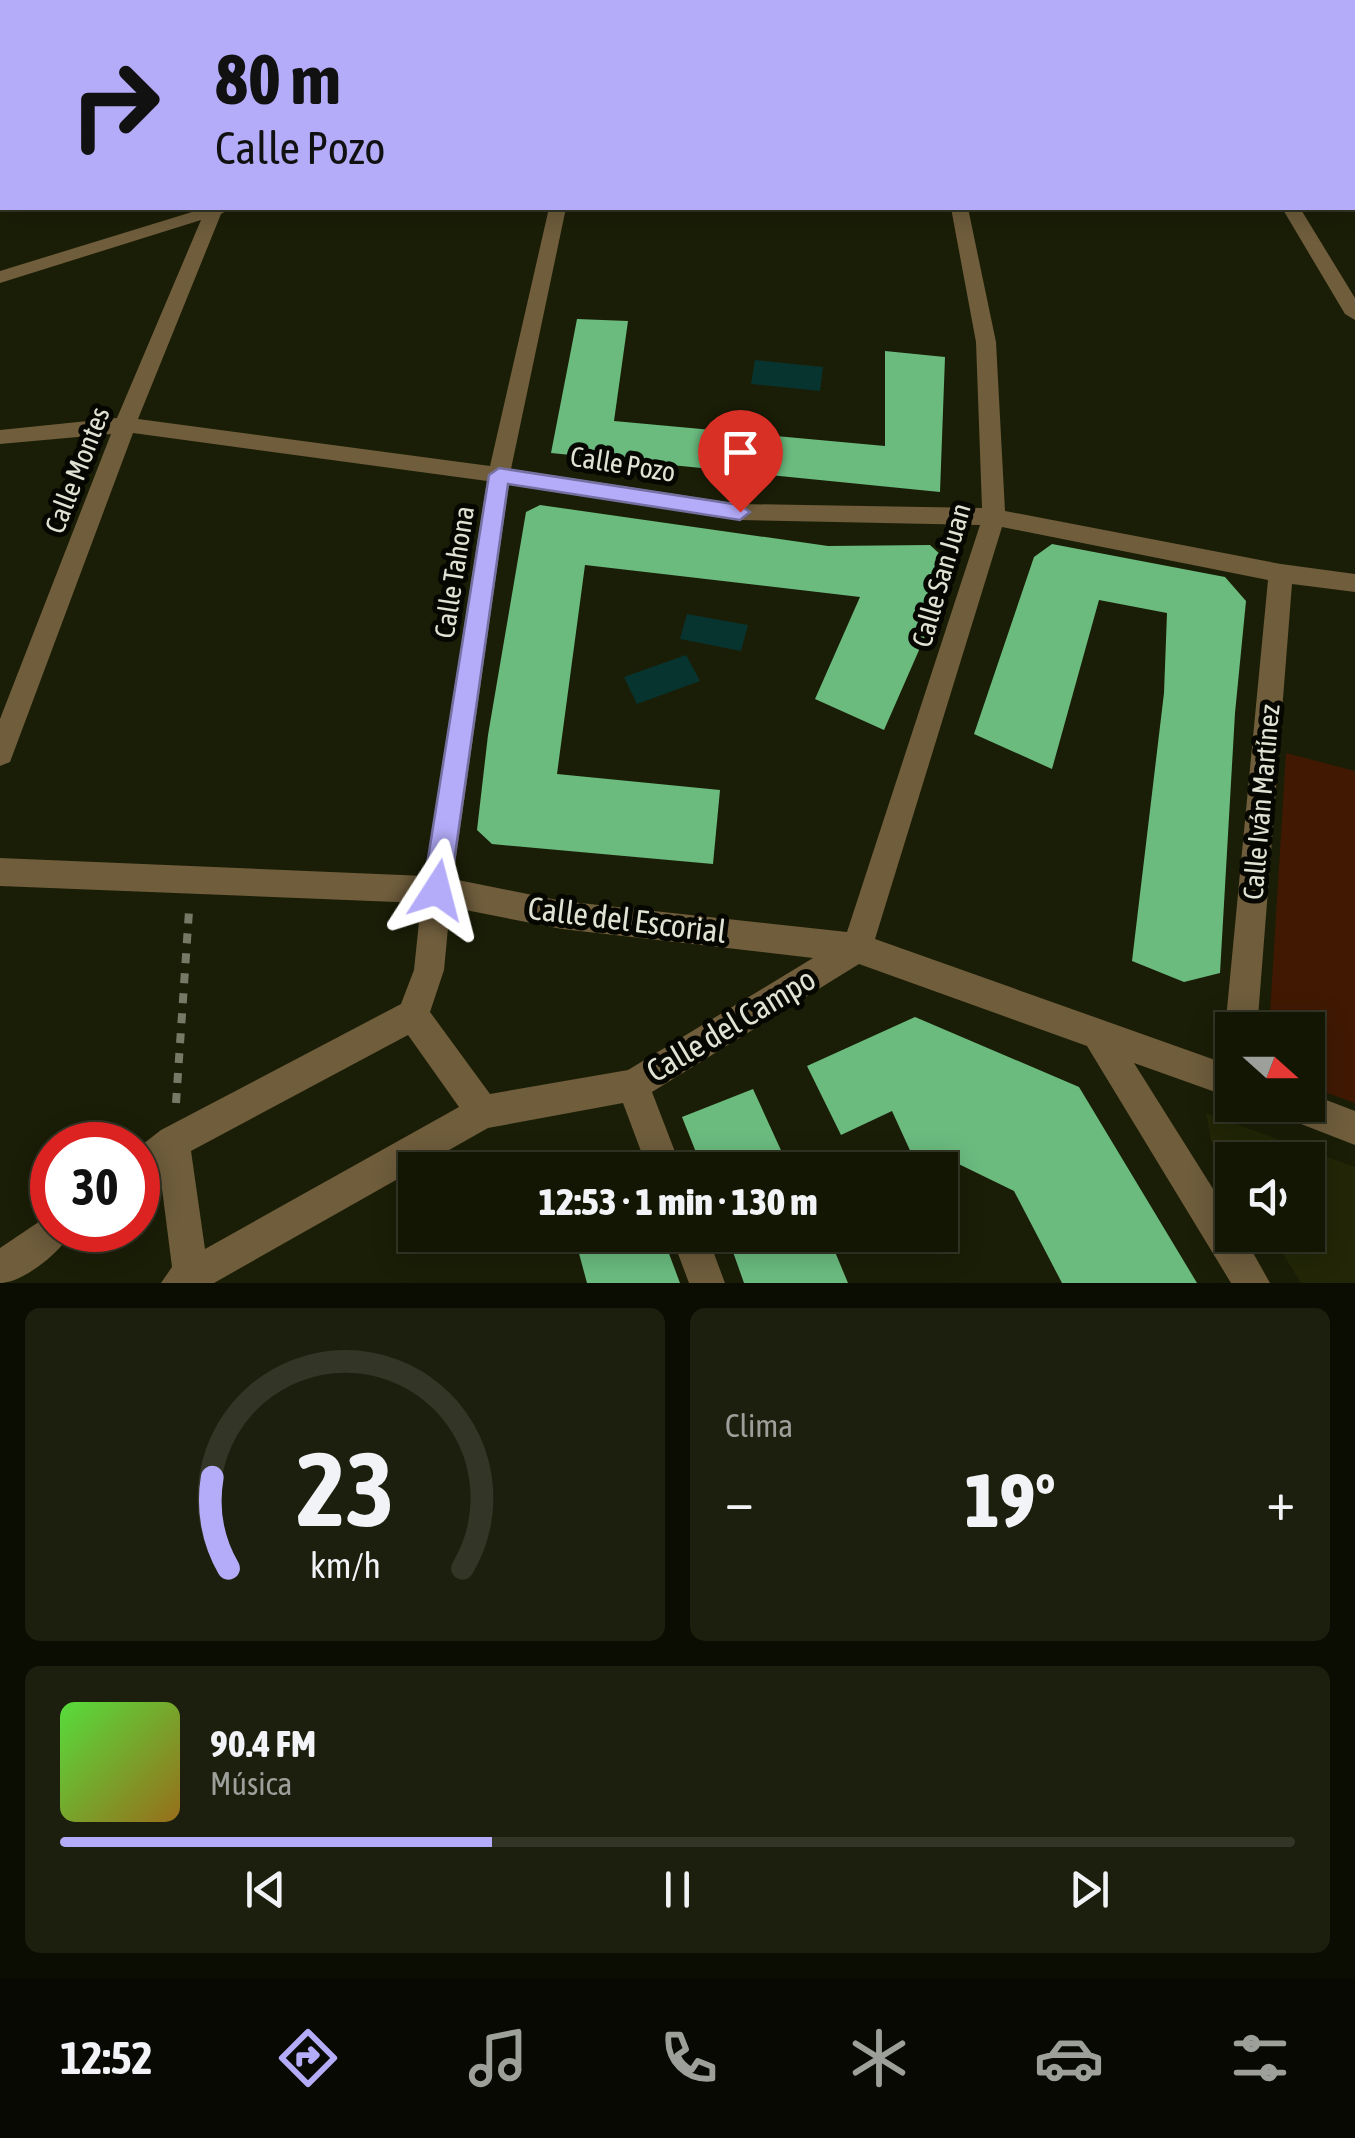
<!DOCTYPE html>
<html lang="es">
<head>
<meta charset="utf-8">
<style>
	:root { --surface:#141604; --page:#1d1f0e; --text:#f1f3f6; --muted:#9d9f9a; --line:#333526; --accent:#b4acf9 }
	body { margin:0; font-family:"Asap Condensed",sans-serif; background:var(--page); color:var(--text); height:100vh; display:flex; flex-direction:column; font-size:38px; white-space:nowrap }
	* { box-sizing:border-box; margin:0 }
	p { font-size:32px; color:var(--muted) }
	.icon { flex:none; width:55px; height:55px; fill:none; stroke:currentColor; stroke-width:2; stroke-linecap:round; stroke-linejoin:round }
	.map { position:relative; height:1283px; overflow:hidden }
	.panel { display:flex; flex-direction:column; gap:25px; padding:25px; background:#0b0c02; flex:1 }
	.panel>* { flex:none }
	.top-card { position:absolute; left:0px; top:0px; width:1355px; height:210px; box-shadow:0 5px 25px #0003,0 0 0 2px var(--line); background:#b4acf9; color:#111; overflow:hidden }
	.needle { width:65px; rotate:111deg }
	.tools { position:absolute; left:1215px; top:1012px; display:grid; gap:20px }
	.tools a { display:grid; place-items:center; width:110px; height:110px; border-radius:0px; background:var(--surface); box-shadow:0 5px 25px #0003,0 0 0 2px var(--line); font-size:50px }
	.speed { position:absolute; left:30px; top:1122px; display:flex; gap:20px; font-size:50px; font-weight:700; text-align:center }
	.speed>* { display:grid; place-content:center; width:130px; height:130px; border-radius:50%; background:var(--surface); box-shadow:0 5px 25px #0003,0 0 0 2px var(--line); line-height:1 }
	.speed .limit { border:15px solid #d22; background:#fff; color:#111 }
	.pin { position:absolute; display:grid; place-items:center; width:85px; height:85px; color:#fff; margin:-102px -42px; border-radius:50% 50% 50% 0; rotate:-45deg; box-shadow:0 0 10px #0007 }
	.pin .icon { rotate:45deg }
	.me { position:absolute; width:110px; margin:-55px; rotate:9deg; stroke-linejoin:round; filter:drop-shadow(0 0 8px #0008) }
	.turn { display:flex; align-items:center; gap:35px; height:210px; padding:0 50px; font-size:45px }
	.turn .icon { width:130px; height:130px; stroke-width:2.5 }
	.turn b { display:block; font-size:70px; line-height:85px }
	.big { font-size:75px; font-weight:800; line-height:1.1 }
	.panel .widget { flex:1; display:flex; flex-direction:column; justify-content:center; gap:15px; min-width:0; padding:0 35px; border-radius:15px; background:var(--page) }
	.panel .dial { align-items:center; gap:0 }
	.dial svg { height:260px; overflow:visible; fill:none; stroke:var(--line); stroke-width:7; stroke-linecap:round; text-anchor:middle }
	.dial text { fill:var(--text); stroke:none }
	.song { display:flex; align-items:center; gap:30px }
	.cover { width:120px; height:120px; border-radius:15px; background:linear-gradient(135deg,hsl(110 70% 55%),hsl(40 70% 35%)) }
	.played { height:10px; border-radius:5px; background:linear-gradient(90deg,var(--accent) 35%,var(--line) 35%) }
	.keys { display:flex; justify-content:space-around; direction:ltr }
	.heat { display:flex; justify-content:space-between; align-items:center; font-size:55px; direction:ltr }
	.panel .tiles { flex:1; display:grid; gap:25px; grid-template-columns:1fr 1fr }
	.widget:last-child { grid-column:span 2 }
	.trip { position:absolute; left:398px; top:1152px; width:560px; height:100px; border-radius:0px; background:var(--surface); box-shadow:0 5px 25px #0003,0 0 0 2px var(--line); font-weight:800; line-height:100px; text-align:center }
	.tab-bar { display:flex; height:160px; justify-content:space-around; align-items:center; background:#080902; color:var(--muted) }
	.tab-bar .icon { width:70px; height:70px }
	.tab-bar .selected { color:var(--accent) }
	.tab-bar b { font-size:45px; color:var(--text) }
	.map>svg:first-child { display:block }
	.built { fill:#232707 }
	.green { fill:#411903 }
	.water { fill:#083430 }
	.building { fill:#6bbb7f }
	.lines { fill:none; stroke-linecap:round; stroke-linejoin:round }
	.path-far1 { stroke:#767966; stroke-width:4; stroke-dasharray:5 5; stroke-linecap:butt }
	.path { stroke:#767966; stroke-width:8; stroke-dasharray:10 10; stroke-linecap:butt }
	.minor { fill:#6f5d3c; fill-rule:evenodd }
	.route { fill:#b4acf9; stroke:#7570a2; stroke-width:2.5 }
	.labels { text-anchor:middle; stroke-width:10; stroke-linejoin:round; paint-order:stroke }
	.street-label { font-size:28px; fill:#e0e3d4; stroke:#060701 }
	.near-street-label { font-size:32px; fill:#e0e3d4; stroke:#060701 }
</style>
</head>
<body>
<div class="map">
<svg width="1355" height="1283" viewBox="0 0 1355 1283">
	<rect width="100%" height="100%" fill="#1b1e06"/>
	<path class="built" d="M1206,1113l149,54v116h-54l-30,-48h37v-75h-76v16l-21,-35z"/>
	<path class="green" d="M1286,753l69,18v332l-47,-17v-56h-39z"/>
	<path class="water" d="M755,360l68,7 -3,24 -69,-7z
		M687,614l61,11 -7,26 -61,-12z
		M686,655l14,26 -63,23 -13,-27z"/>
	<path class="building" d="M577,319l51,2 -14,100 271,25v-95l60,6 -5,135 -389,-39z
		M540,505l288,41 102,-1 25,23 -71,162 -69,-31 45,-102 -275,-32 -28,209 163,16 -7,74 -221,-20 -15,-14 11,-95 38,-223z
		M1052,544l173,33 21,24 -11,112 -15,260 -36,9 -52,-21 32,-268 3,-80 -68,-13 -47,169 -78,-35 60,-177z
		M915,1017l164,70 118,196h-135l-48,-92 -78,-38 -23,4 -21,-46 -51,24 -34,-69z
		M753,1089l37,81h-87l-21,-53z
		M574,1235h88l18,48h-93z
		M727,1235h101l20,48h-104z"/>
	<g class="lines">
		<path class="path-far1" d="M231,0l8,2"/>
		<path class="path" d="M176,1103l13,-192"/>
		<path class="minor" d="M1352,90h3v10h-3z
			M1352,169h3v10h-3z
			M205,208h26l-10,6 -83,205 352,47 59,-258h17l-55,261 229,35 242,4 -6,-166 -25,-134h17l28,134 9,169 276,53 74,10v18l-63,-8 -35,446h-25v12l-7,-12 43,-450 -266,-53 -127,412 357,127v32l-98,-35 98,156v16h11l27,48h-39l-144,-237 -228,-82 -207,128 30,78h-34l-25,-67 -135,25 -274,155h-53l11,-16 -12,-94 -22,13v-38l23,-18 240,-126 13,-34 7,-67 -421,-17v-28l425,18 62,-395 -354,-48 -120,321 -3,8 -10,4v-47l111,-285 -111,10v-14l117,-12 84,-198 -201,63v-12zM509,484l231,36 240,5 -133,407 -285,-31 -109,-22zM450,907l112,22 251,29 -185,112 -138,24 -60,-82 14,-42zM408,1035l51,72 -254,142 -14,-98z
			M1282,208h18l55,90v22l-10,-6z
			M1308,1093l47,18v34l-72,-28 -4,-12h29z
			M52,1213v17h20c-9,21 -49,53 -72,53v-35z
			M671,1235h36l18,48h-36z"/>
	</g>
	<path class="route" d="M499,468l241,37 10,7 -10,8 -232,-36 -58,406 -4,9 -9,4 -10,-4 -4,-9 66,-415z"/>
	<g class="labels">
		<g class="street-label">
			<text transform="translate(623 464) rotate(9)" y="10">Calle Pozo</text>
			<text transform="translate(77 470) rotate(-69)" y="10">Calle Montes</text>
			<text transform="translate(454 572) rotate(-81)" y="10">Calle Tahona</text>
			<text transform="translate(941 575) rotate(-74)" y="10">Calle San Juan</text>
			<text transform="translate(1261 802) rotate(-85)" y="10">Calle Iván Martínez</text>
		</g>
		<g class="near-street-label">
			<text transform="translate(627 920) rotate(7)" y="11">Calle del Escorial</text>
			<text transform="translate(731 1025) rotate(-31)" y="11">Calle del Campo</text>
		</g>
	</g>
</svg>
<div class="tools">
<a><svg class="needle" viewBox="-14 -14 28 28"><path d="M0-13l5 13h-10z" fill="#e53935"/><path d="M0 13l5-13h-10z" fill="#9d9f9a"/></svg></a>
<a><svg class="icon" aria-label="sound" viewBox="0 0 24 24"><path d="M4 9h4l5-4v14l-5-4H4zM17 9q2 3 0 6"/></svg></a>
</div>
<div class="speed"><div class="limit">30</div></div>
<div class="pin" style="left:740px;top:512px;background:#d93025"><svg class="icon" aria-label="arrive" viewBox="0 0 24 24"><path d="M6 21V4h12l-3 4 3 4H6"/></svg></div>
<svg class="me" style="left:437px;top:890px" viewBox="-20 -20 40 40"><path d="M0-17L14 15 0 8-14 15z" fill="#b4acf9" stroke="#fff" stroke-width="4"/></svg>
<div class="trip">12:53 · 1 min · 130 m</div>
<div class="top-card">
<div class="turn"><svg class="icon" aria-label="right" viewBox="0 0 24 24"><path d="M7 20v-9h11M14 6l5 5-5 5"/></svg><div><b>80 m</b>Calle Pozo</div></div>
</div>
</div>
<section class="panel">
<div class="tiles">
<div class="widget dial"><svg viewBox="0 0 100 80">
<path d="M14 69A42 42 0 1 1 86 69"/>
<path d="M14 69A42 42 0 0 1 9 41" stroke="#b4acf9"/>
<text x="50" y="56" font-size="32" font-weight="700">23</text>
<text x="50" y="72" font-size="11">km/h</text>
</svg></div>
<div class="widget"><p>Clima</p>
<div class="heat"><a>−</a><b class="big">19°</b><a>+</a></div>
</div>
<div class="widget">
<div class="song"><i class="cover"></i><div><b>90.4 FM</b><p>Música</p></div></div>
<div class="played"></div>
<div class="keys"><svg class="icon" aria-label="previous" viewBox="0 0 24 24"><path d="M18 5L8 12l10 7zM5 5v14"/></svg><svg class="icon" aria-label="pause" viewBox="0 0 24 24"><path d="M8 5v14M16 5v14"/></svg><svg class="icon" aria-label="next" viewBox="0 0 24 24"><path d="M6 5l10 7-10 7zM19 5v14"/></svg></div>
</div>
</div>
</section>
<nav class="tab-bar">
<b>12:52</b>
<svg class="icon selected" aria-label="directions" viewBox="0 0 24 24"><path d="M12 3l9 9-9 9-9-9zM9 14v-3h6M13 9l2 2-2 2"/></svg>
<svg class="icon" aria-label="music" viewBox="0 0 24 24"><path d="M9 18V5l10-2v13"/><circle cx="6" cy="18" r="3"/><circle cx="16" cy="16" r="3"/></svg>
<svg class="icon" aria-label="phone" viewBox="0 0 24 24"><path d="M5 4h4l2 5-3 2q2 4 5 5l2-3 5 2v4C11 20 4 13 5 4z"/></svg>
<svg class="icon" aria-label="climate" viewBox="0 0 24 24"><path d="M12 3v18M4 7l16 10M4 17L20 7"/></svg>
<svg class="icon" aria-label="car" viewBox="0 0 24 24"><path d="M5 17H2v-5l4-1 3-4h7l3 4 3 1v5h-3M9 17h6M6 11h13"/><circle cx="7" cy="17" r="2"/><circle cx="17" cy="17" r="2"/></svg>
<svg class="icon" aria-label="filters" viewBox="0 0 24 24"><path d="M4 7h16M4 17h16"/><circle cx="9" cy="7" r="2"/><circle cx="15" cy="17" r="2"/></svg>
</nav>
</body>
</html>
